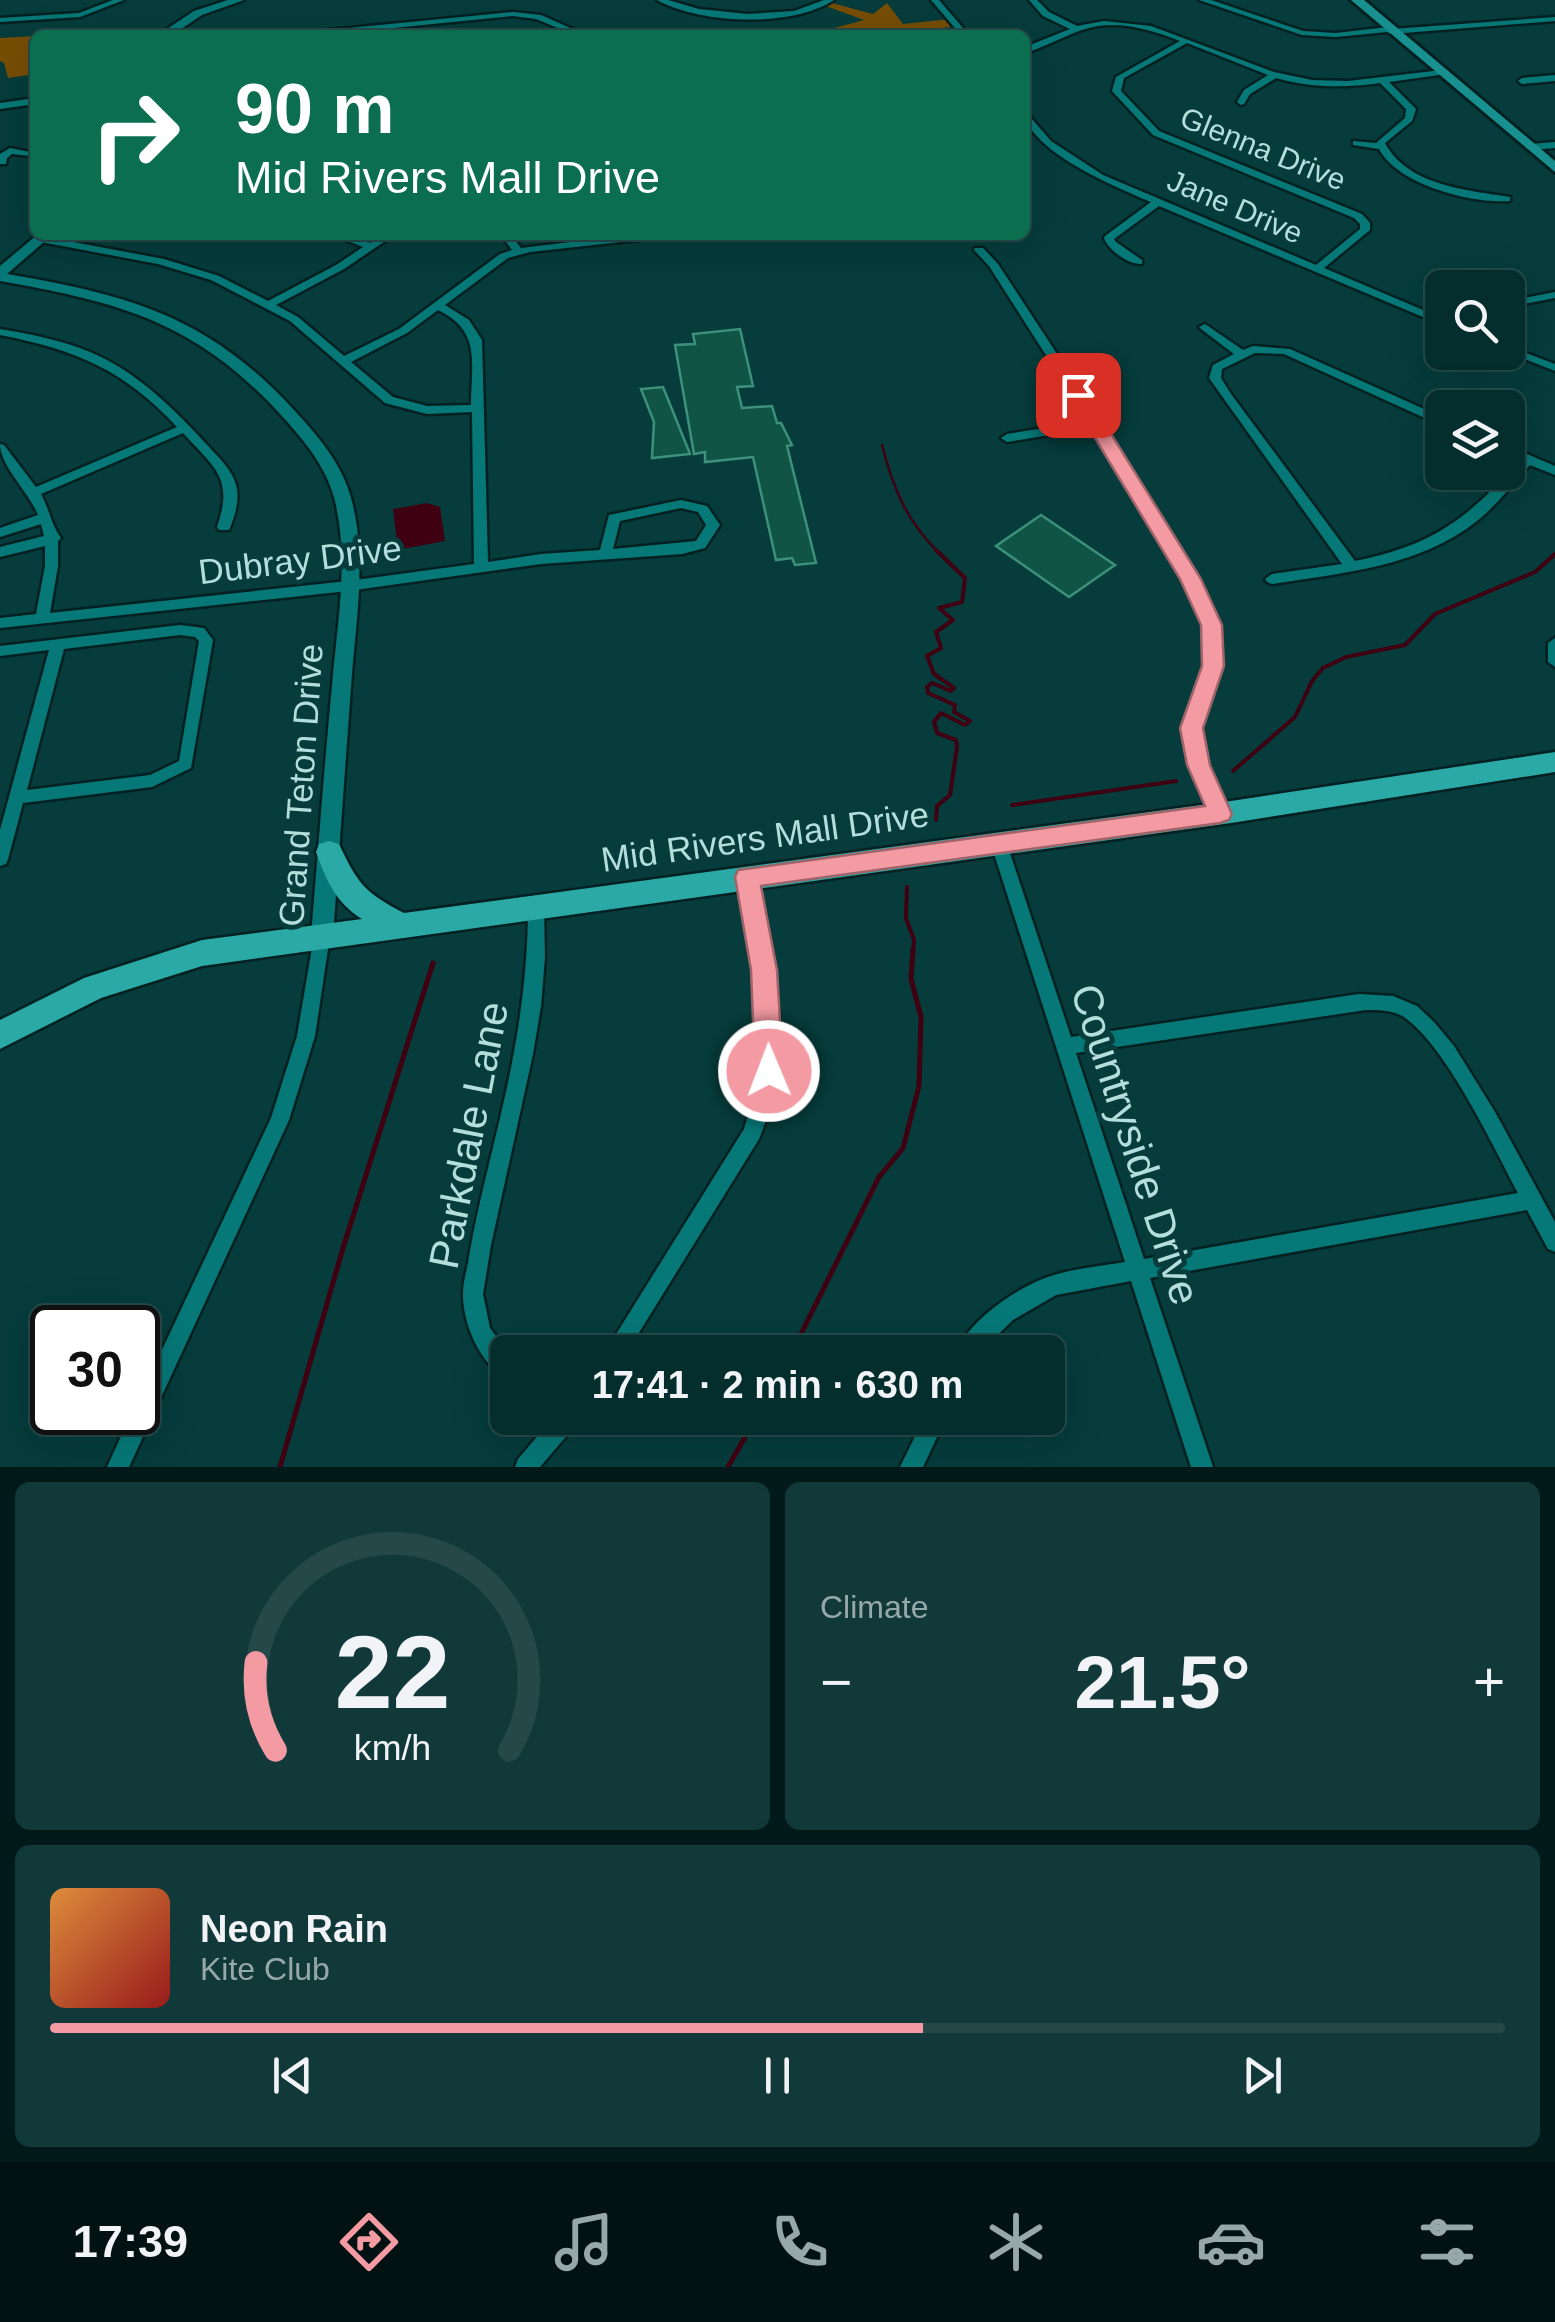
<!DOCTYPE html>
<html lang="en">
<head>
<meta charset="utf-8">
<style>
	:root { --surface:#042d2d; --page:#123939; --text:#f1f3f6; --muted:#97a8aa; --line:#254949; --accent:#f49aa3 }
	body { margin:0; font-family:Helvetica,sans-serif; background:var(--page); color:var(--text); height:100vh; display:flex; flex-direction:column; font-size:38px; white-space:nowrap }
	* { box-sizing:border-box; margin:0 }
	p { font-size:32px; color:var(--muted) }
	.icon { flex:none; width:55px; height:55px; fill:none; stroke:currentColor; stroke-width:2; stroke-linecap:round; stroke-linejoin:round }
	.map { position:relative; height:1467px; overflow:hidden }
	.sheet { display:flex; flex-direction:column; gap:15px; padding:15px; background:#021919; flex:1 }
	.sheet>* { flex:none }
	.banner { position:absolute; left:30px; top:30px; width:1000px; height:210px; border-radius:15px; box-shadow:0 10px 40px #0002,0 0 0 2px var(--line); background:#0b6e4f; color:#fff; overflow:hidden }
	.controls { position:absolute; left:1425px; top:270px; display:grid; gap:20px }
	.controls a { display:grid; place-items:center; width:100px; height:100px; border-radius:15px; background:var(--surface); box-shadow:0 10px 40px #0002,0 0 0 2px var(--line); font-size:50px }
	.speed { position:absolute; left:30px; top:1305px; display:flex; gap:20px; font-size:50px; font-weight:700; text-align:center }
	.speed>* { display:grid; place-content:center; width:130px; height:130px; border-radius:50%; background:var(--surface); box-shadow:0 10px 40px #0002,0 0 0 2px var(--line); line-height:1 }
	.speed .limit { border:5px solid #111; border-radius:15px; background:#fff; color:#111 }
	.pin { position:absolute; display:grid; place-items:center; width:85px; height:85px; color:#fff; margin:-42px; border-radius:20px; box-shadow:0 5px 15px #0006 }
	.me { position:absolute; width:110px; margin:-55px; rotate:359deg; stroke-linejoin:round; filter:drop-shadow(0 0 8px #0008) }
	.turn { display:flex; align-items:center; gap:35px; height:210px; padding:0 40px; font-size:45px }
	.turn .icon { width:130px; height:130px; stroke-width:2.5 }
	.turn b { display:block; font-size:70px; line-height:85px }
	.big { font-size:75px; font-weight:600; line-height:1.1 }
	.sheet .tile { flex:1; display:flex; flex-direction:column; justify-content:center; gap:15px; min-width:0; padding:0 35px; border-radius:15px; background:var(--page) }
	.sheet .dial { align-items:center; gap:0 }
	.dial svg { height:260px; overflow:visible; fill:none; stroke:var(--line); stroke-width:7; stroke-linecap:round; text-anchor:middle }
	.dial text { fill:var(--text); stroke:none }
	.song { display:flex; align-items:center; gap:30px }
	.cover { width:120px; height:120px; border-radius:15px; background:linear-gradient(135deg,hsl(30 70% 55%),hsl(0 70% 35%)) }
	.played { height:10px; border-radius:5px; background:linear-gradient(90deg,var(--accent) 60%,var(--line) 60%) }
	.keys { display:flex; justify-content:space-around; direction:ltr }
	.heat { display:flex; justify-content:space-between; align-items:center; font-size:55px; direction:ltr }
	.sheet .tiles { flex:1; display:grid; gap:15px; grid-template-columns:1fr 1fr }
	.tile:last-child { grid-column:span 2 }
	.trip { position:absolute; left:490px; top:1335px; width:575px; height:100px; border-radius:15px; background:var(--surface); box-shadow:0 10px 40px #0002,0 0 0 2px var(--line); font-weight:600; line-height:100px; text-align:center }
	.dock { display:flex; height:160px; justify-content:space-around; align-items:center; background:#021212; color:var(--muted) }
	.dock .icon { width:70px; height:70px }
	.dock .selected { color:var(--accent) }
	.dock b { font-size:45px; color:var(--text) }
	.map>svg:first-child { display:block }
	.green { fill:#764d05 }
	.water { fill:#3f0111 }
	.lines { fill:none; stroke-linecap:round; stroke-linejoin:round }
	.stream-far2 { stroke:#3f0111; stroke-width:2.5 }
	.stream-far1 { stroke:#3f0111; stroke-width:4 }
	.stream { stroke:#3f0111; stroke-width:5 }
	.building { fill:#0f5444; stroke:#3d907a; stroke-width:2.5 }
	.minor-casing { stroke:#032120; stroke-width:5 }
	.tertiary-casing { stroke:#032120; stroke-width:5 }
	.secondary-casing { stroke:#032120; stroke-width:6 }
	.primary-casing { stroke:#032120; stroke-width:5 }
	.minor { fill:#067877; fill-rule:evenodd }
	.tertiary { fill:#067877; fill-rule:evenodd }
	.secondary { fill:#18908f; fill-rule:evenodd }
	.primary { fill:#2aa9a6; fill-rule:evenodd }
	.route { fill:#f49aa3; stroke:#9f646a; stroke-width:2.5 }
	.labels { text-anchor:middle; stroke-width:10; stroke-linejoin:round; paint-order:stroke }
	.far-street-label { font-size:30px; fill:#b4dedc; stroke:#063c3c }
	.street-label { font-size:35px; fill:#b4dedc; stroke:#063c3c }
	.near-street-label { font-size:42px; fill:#b4dedc; stroke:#063c3c }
</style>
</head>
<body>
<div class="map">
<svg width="1555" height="1467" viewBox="0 0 1555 1467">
	<rect width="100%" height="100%" fill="#063c3c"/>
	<path class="green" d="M828,2l45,12 14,-11 16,21 48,-5 6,7 -48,6v3h-138l45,-2 48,-13 -41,-15z
		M35,36v38l-27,4 -4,-15 -4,-2v-23z"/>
	<path class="water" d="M427,503l13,4 5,34 -47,9 -5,-41z"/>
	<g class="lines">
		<path class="stream-far2" d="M882,445c11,43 24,75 56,107"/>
		<path class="stream-far1" d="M936,550l29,28 -3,24 -23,6 14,12 -17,12 5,16 -14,8 7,18 20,14 -3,3 -19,-8 -5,4 1,6 27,12 -1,7 16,9 -5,4 -24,-12 -7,9 3,11 19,7 1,7 -7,48 -13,11 -1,14
			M1233,771l62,-54 17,-36 11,-13 23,-11 59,-12 30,-31 100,-42 20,-18
			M1012,805l164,-24
			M907,887l-1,31 8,22 -1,12"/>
		<path class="stream" d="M792,1352l87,-175 24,-29 16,-62 2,-69 -10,-38 2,-29
			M280,1467l63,-219 90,-285
			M728,1467l28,-49"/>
	</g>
	<path class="building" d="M740,329l13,57 -16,1 5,21 30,-2 5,17h4l11,22 -5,1 29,117 -21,2 -3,-7 -16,2 -23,-103 -48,5v-10l-11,2 -19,-109 20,-1 -2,-10z
		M663,387l27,67 -38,4 2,-36 -13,-33z
		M1041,515l74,50 -46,32 -73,-51z"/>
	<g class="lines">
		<g class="minor-casing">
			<path id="minor" d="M113,0h11l-44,17 -80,5v-4l79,-5z
				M657,0h11l31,9 48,5 47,-3 30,-11h10c-42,28 -134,24 -177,0z
				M931,0h8l30,35h-8z
				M1029,0h8l12,12 28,14 27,-5 47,5 123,46 38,8 36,1 94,-11v4l-3,1 -50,7 27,27 -4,12 -27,22c23,43 82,47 125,54v4c-38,3 -112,-16 -131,-52l-26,-4v-4l23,2 29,-25 1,-9 -26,-26c-36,5 -69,5 -104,-5l-26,16 -6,10 -3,1 -4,-3 7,-12 24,-15 -81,-32 -63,35 -3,13 38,40 203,83 8,9v7l-46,38 118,50v7l-283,-119 -45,33 2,3 26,18v4c-13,1 -34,-14 -38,-26l1,-2 46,-34c-31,-13 -126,-52 -126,-91l26,30 52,34 213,90 44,-36v-5l-6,-6 -201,-83 -41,-44 4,-14 64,-36c-28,-11 -64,-22 -95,-12 -20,6 -39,18 -60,24v-6l45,-18 -27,-13z
				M1199,0h12l92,31 33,2 52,-6 4,2 163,-12v4l-164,13 -4,-2 -51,5 -34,-2z
				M513,12l28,3 45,20h-11l-39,-16 -23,-3 -190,19h-29l4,-2z
				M1555,75v6l-33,3 -4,-3 4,-3z
				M35,98v6l-35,5v-6z
				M1555,142v6l-25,2 -5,-3 5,-3z
				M10,148l25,5 -5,3 -18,-2 -5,4 -1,6h-6v-10z
				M332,235h15l23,8 12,-8h12l-50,34 -68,36 22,12 46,39 55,-27 101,-75 12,-4 -11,-15h10l10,13 108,-13h33l-5,3 -127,14 -22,6 -63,47 24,15 13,20 6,222 53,-8 59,-4 9,-35 72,-15 26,6 13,19 -15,23 -23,6 -141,10 -193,27 -348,37v-10l36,-4 9,-48v-20l-45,11v-10l44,-11 -3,-12 -41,13v-9l38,-13c-9,-23 -38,-49 -38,-71l4,1 32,42 141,-60c-54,-58 -101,-77 -177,-92v-6c30,5 61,11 90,23 48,20 85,58 120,96 10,11 22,22 26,37 4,15 -1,31 -7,45h-10l-2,-3c17,-49 -2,-59 -34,-94l-142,61c8,15 11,32 20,44l-3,3v25l-8,47 298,-32 126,-17 -2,-152 -45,2 -42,-11 -95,-82 -79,-41 -53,-16 -117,-22 -5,-3 5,-3 123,23 55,17 49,25 68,-36 27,-18zM438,310c44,21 33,53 33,95l-44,1 -34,-9 -42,-35 56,-29zM681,508l17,4 8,13 -10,16 -83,8 7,-28z
				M975,248h8l15,16 86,131 126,209 10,33v30l-17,44 -2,35 27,68 -2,5 -6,1 -6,-1 -29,-73 4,-35 17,-44v-30l-10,-33 -104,-176 -85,14 -6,-4 6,-4 81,-13 -99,-155 -15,-16z
				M1555,292v6l-47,9v-6z
				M1205,324l38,26 10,-4 37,3 152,68v8l-4,-1 -154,-70 -29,-1 -33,16 -1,9 10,16 124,167c79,-16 112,-42 165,-101l-12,-6v-8l47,20v9l-25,-10c-17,19 -33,40 -53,56 -58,46 -135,52 -205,63l-5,-2 -2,-3 7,-5 70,-10 -133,-186 4,-13 21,-11 -33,-25 -2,-2z
				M1508,346l47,18v7l-48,-19z
				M180,625l24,3 9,12 -22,128 -39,19 -129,16 -15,56 -2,5 -6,2v-36l49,-180 -49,6v-10zM180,635l15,2 4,4 -20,120 -29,14 -123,15 37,-141z
				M1555,638v29l-7,-5v-19z
				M999,837l6,2 2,5 64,193 288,-43 34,2 24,10 17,16 20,24 41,66 60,110v30l-7,-3 -21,-39 -377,68 63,189h-22l-60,-186 -75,14 -43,25 -33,32h-23c11,-32 65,-68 97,-77 23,-7 48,-9 71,-13l-134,-418 2,-5zM1366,1010c13,0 27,0 38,7 42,29 89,129 114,176l-374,66 -68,-206z
				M747,870l6,2 2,5c19,94 42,169 4,262l-132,213h-22l139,-223c5,-17 12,-35 15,-52 12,-67 -8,-135 -20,-200l2,-5z
				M536,899l6,2 2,5 1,51 -4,49 -8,48 -42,191 -8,49 7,34 18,24v26c-28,-11 -46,-57 -45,-85 0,-10 3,-20 5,-30 7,-44 18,-86 28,-128 19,-78 32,-149 32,-229l2,-5z
				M322,929l6,2 2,5 -15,100 -26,84 -160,347h-22l25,-55h6v-11l133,-283 26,-82 17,-100 2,-5z
				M553,1418h25l-3,8 -35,41h-25l3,-8z
				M924,1418h22l-23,49h-23z"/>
		</g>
		<g class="tertiary-casing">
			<path id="tertiary" d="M228,0h16l-42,15 -30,20h-14l36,-24z
				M37,235h15l-45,39c122,21 201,42 287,136 24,26 48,54 57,88 17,61 4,127 0,189 -6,83 -12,166 -18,249l-3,7 -8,3 -8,-3 -3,-7c7,-83 13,-167 21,-250 5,-62 18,-128 2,-189 -9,-32 -31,-58 -53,-82 -85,-93 -161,-113 -281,-134v-15z"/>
		</g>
		<g class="secondary-casing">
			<path id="secondary" d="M1351,0h13l191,161v11z"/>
		</g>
		<g class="primary-casing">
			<path id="primary" d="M1555,752v20l-324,51 -1029,143 -101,32 -101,51v-29l84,-42 118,-38 160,-21c-26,-16 -36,-39 -46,-67l3,-8 10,-3 10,3c19,40 25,48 65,69l827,-112z"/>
		</g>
		<use href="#minor" class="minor"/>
		<use href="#tertiary" class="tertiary"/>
		<use href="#secondary" class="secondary"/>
		<use href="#primary" class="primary"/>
	</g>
	<path class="route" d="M1078,390l9,5 114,184 21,46 2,41 -21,62 7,37 22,49 -3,6 -9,3 -459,63 16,84 6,101 -4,9 -10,4 -10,-4 -4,-9 -4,-101 -16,-93 3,-7 467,-64 -18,-41 -7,-37 22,-62 -1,-41 -21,-46 -111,-184z"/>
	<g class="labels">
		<g class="far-street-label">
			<text transform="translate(1263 149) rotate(22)" y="10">Glenna Drive</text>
			<text transform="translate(1235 207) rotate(23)" y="10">Jane Drive</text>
		</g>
		<g class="street-label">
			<text transform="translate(300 560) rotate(-7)" y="12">Dubray Drive</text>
			<text transform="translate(301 785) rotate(-86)" y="12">Grand Teton Drive</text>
			<text transform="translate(765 837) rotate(-8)" y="12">Mid Rivers Mall Drive</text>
		</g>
		<g class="near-street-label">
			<text transform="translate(468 1135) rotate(-79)" y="15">Parkdale Lane</text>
			<text transform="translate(1136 1144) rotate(72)" y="15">Countryside Drive</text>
		</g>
	</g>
</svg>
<div class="controls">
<a><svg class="icon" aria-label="search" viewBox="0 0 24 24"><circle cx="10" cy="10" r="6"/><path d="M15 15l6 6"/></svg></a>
<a><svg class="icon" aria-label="layers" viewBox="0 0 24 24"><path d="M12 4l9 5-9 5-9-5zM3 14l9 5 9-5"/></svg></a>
</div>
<div class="speed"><div class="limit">30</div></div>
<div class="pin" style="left:1078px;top:395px;background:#d93025"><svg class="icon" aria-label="arrive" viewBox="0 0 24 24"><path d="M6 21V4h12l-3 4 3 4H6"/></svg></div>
<svg class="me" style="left:769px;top:1071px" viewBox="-20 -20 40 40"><circle r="17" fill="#f49aa3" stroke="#fff" stroke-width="3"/><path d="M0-11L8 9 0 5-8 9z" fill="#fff"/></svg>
<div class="trip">17:41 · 2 min · 630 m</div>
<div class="banner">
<div class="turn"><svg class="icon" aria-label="right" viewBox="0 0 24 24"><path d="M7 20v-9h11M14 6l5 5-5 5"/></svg><div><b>90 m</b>Mid Rivers Mall Drive</div></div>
</div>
</div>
<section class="sheet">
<div class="tiles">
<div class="tile dial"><svg viewBox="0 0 100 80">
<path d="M14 69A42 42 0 1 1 86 69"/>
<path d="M14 69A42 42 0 0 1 8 42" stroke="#f49aa3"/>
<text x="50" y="56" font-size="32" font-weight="700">22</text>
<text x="50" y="72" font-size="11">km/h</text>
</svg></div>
<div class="tile"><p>Climate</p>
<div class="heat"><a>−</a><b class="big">21.5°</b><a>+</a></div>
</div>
<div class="tile">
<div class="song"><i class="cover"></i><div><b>Neon Rain</b><p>Kite Club</p></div></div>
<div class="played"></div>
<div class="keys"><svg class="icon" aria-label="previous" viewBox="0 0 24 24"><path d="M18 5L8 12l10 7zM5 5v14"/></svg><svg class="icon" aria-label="pause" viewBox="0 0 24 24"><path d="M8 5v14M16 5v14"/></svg><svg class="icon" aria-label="next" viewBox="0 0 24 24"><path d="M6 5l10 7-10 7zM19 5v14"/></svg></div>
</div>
</div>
</section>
<nav class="dock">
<b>17:39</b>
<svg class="icon selected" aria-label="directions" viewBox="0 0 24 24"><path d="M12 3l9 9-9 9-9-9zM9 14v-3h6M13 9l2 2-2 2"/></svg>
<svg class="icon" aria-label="music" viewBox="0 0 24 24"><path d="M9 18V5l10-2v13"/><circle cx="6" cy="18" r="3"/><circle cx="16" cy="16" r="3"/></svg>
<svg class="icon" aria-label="phone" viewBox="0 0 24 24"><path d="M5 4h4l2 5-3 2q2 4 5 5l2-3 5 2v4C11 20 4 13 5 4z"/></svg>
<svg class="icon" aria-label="climate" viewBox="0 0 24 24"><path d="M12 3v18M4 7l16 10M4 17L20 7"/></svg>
<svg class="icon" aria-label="car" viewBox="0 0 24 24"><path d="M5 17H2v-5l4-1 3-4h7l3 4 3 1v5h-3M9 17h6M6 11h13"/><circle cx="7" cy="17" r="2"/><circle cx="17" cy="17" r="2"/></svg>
<svg class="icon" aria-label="filters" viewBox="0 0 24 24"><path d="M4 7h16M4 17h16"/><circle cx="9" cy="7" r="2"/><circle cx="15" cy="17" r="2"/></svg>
</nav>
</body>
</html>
